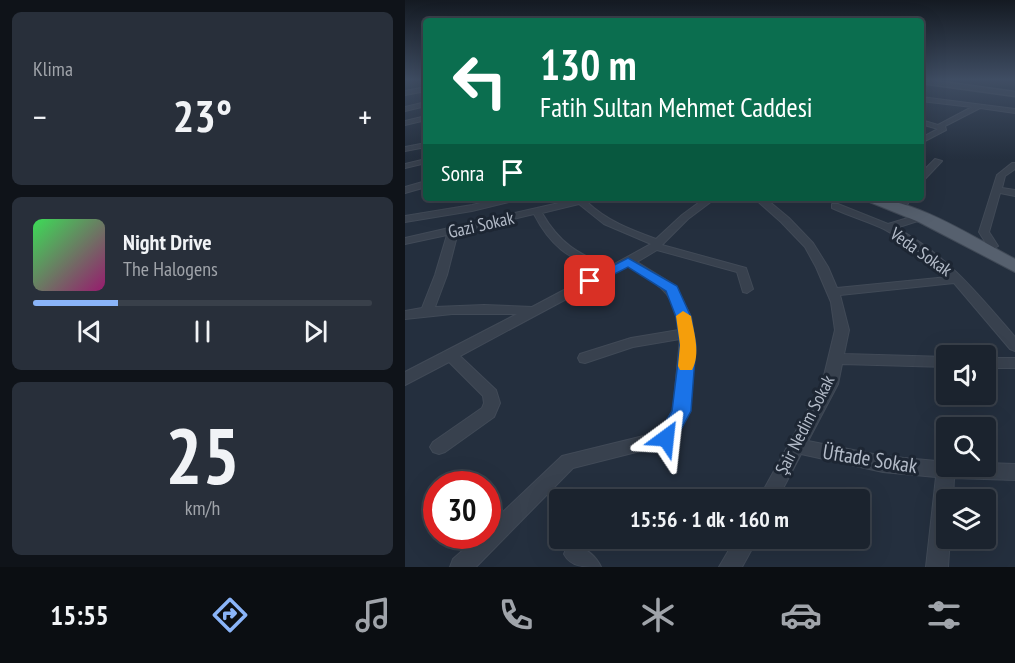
<!DOCTYPE html>
<html lang="tr">
<head>
<meta charset="utf-8">
<style>
	:root { --surface:#1b232e; --page:#282f3a; --text:#f1f3f6; --muted:#a0a4aa; --line:#39404a; --accent:#8ab4f8 }
	body { margin:0; font-family:"PT Sans Narrow",sans-serif; background:var(--page); color:var(--text); height:100vh; display:flex; flex-direction:column; font-size:22px; white-space:nowrap }
	* { box-sizing:border-box; margin:0 }
	p { font-size:20px; color:var(--muted) }
	.icon { flex:none; width:33px; height:33px; fill:none; stroke:currentColor; stroke-width:2; stroke-linecap:round; stroke-linejoin:round }
	.map { position:relative; flex:1; overflow:hidden }
	.side { display:flex; flex-direction:column; gap:12px; padding:12px; background:#0f1319; width:405px }
	.side>* { flex:none }
	.top-card { position:absolute; left:18px; top:18px; width:501px; height:183px; border-radius:6px; box-shadow:0 6px 24px #0002,0 0 0 2px var(--line); background:#0b6e4f; color:#fff; overflow:hidden }
	.fabs { position:absolute; left:531px; top:345px; display:grid; gap:12px }
	.fabs a { display:grid; place-items:center; width:60px; height:60px; border-radius:6px; background:var(--surface); box-shadow:0 6px 24px #0002,0 0 0 2px var(--line); font-size:30px }
	.speed { position:absolute; left:18px; top:471px; display:flex; gap:12px; font-size:30px; font-weight:700; text-align:center }
	.speed>* { display:grid; place-content:center; width:78px; height:78px; border-radius:50%; background:var(--surface); box-shadow:0 6px 24px #0002,0 0 0 2px var(--line); line-height:1 }
	.speed .limit { border:9px solid #d22; background:#fff; color:#111 }
	.pin { position:absolute; display:grid; place-items:center; width:51px; height:51px; color:#fff; margin:-26px; border-radius:12px; box-shadow:0 3px 9px #0006 }
	.me { position:absolute; width:66px; margin:-33px; rotate:30deg; stroke-linejoin:round; filter:drop-shadow(0 0 4px #0008) }
	.turn { display:flex; align-items:center; gap:21px; height:126px; padding:0 18px; font-size:27px }
	.turn .icon { width:78px; height:78px; stroke-width:2.5 }
	.turn b { display:block; font-size:42px; line-height:51px }
	.then { display:flex; align-items:center; height:57px; padding:0 18px; background:#0003; gap:12px; font-size:22px }
	.big { font-size:45px; font-weight:700; line-height:1.1 }
	.side .tile { flex:1; display:flex; flex-direction:column; justify-content:center; gap:9px; min-width:0; padding:0 21px; border-radius:9px; background:var(--page) }
	.side .dial { align-items:center; gap:0 }
	.dial b { font-size:78px; line-height:1 }
	.song { display:flex; align-items:center; gap:18px }
	.cover { width:72px; height:72px; border-radius:9px; background:linear-gradient(135deg,hsl(130 70% 55%),hsl(320 70% 35%)) }
	.played { height:6px; border-radius:3px; background:linear-gradient(90deg,var(--accent) 25%,var(--line) 25%) }
	.keys { display:flex; justify-content:space-around; direction:ltr }
	.heat { display:flex; justify-content:space-between; align-items:center; font-size:33px; direction:ltr }
	.trip { position:absolute; left:144px; top:489px; width:321px; height:60px; border-radius:6px; background:var(--surface); box-shadow:0 6px 24px #0002,0 0 0 2px var(--line); font-weight:700; line-height:60px; text-align:center }
	.dock { display:flex; height:96px; justify-content:space-around; align-items:center; background:#0b0e12; color:var(--muted) }
	.dock .icon { width:42px; height:42px }
	.dock .selected { color:var(--accent) }
	.dock b { font-size:27px; color:var(--text) }
	main { display:flex; flex:1; min-height:0 }
	.map>svg:first-child { display:block }
	.lines { fill:none; stroke-linecap:round; stroke-linejoin:round }
	.minor-casing { stroke:#414a57; stroke-width:2 }
	.tertiary-casing { stroke:#414a57; stroke-width:3 }
	.primary-casing { stroke:#414a57; stroke-width:2 }
	.minor { fill:#38414e; fill-rule:evenodd }
	.tertiary { fill:#38414e; fill-rule:evenodd }
	.primary { fill:#56606e; fill-rule:evenodd }
	.route { fill:#1a73e8; stroke:#114b97; stroke-width:1.5 }
	.slow { fill:#f59e0b }
	.labels { text-anchor:middle; stroke-width:6; stroke-linejoin:round; paint-order:stroke }
	.street-label { font-size:18px; fill:#b4bcc9; stroke:#1d2633 }
	.near-street-label { font-size:21px; fill:#b4bcc9; stroke:#1d2633 }
</style>
</head>
<body>
<main>
<section class="side">
<div class="tile"><p>Klima</p>
<div class="heat"><a>−</a><b class="big">23°</b><a>+</a></div>
</div>
<div class="tile">
<div class="song"><i class="cover"></i><div><b>Night Drive</b><p>The Halogens</p></div></div>
<div class="played"></div>
<div class="keys"><svg class="icon" aria-label="previous" viewBox="0 0 24 24"><path d="M18 5L8 12l10 7zM5 5v14"/></svg><svg class="icon" aria-label="pause" viewBox="0 0 24 24"><path d="M8 5v14M16 5v14"/></svg><svg class="icon" aria-label="next" viewBox="0 0 24 24"><path d="M6 5l10 7-10 7zM19 5v14"/></svg></div>
</div>
<div class="tile dial"><b>25</b><p>km/h</p></div>
</section>
<div class="map">
<svg width="610" height="567" viewBox="0 0 610 567">
	<rect width="100%" height="100%" fill="#242f3e"/>
	<g class="lines">
		<g class="minor-casing">
			<path id="minor" d="M21,87v4l-21,4v-4z
				M516,97l94,12v4l-35,-5 -35,18 1,4 -25,13v-5l17,-9 -17,-5v-4l17,5 34,-18 -51,-6z
				M21,102v4l-21,5v-4z
				M21,116v4l-21,5v-4z
				M21,143v4l-21,4v-4z
				M21,159v4l-21,5v-4z
				M530,159l7,2 -18,19 -3,1v-8z
				M607,163h3v6l-10,7 -3,12 13,2v6l-15,-3 -11,39 9,14 -5,3 -4,-1 -10,-16 18,-57z
				M21,181v6l-21,6v-6z
				M97,198h17l-2,2 -45,11 -67,11v-6l67,-11z
				M176,198h17l-11,4c20,19 44,28 69,37l26,-24 23,-17h11l-28,21 -26,26 84,23 7,21 -6,4 -4,-1 -6,-20 -80,-22 -20,12 39,24 15,31 4,28 -6,66 -17,32 -99,25 -97,99h-26l3,-8 26,-23h8v-9l75,-71 98,-24 13,-22 7,-71 -47,8 -48,16 -5,-1 -2,-4 2,-4 51,-16 48,-8c-5,-41 -20,-44 -51,-64l-168,90 36,34 4,13 -6,14 -49,35 -6,2 -6,-2 -3,-5 3,-5 49,-34 2,-5 -1,-7 -34,-34 -44,23v-13l112,-58h-65l-47,5v-8l17,-3 13,-33 12,-40 -42,9v-6zM174,204l25,20 47,20 -42,23c-32,-14 -49,-23 -67,-54zM129,214c17,33 34,43 66,57l-68,36 -48,-2 -49,2 12,-32 11,-43z
				M349,198h11l24,20 24,25 15,24 9,21 111,-11c-19,-19 -40,-35 -64,-48 -17,-8 -35,-13 -52,-21v-4h6l50,20 33,-10 3,1v4l-28,9c51,27 82,66 119,109v14l-5,-2 -56,-66 -114,12 9,35 -5,24 103,3v10l-105,-3 -4,20 -30,57 75,15 64,6v4h38v-3l30,1v16l-61,-2 -1,22h-6v38h3l-2,29h-22l10,-90 -53,-5 -82,-18 -24,46h-19l64,-116 13,-54 -4,-28 -15,-35 -11,-20 -24,-25z
				M496,198h10l-4,7 -3,1 -5,-3z
				M580,358h30v10h-30z
				M331,538h22l-16,29h-23z
				M169,544c11,4 22,12 27,23 -17,0 -30,0 -37,-13l3,-7z"/>
		</g>
		<g class="tertiary-casing">
			<path id="tertiary" d="M516,79l94,13v4l-94,-13z"/>
		</g>
		<g class="primary-casing">
			<path id="primary" d="M460,198c50,0 106,38 150,61v13l-96,-50 -52,-21z"/>
		</g>
		<use href="#minor" class="minor"/>
		<use href="#tertiary" class="tertiary"/>
		<use href="#primary" class="primary"/>
	</g>
	<linearGradient id="sky" x2="0" y2="1"><stop stop-color="#141a22"/><stop offset="0.5" stop-color="#3f4d63"/><stop offset="1" stop-color="#3f4d63" stop-opacity="0"/></linearGradient>
	<rect width="610" height="159" fill="url(#sky)"/>
	<path class="route" d="M223,258l49,28 14,31 5,28 -5,66 -18,33 -7,2 -7,-2 -3,-6 16,-27 8,-66 -4,-28 -10,-26 -38,-24 -33,17h-10l-2,-3z"/>
	<path class="slow" d="M278,311l8,5c3,17 10,38 1,54h-12l-2,-4 2,-21 -4,-29z"/>
	<g class="labels">
		<g class="street-label">
			<text transform="translate(76 225) rotate(-13)" y="6">Gazi Sokak</text>
			<text transform="translate(516 252) rotate(35)" y="6">Veda Sokak</text>
			<text transform="translate(400 425) rotate(-63)" y="6">Şair Nedim Sokak</text>
		</g>
		<g class="near-street-label">
			<text transform="translate(465 459) rotate(9)" y="7">Üftade Sokak</text>
		</g>
	</g>
</svg>
<div class="fabs">
<a><svg class="icon" aria-label="sound" viewBox="0 0 24 24"><path d="M4 9h4l5-4v14l-5-4H4zM17 9q2 3 0 6"/></svg></a>
<a><svg class="icon" aria-label="search" viewBox="0 0 24 24"><circle cx="10" cy="10" r="6"/><path d="M15 15l6 6"/></svg></a>
<a><svg class="icon" aria-label="layers" viewBox="0 0 24 24"><path d="M12 4l9 5-9 5-9-5zM3 14l9 5 9-5"/></svg></a>
</div>
<div class="speed"><div class="limit">30</div></div>
<div class="pin" style="left:185px;top:281px;background:#d93025"><svg class="icon" aria-label="arrive" viewBox="0 0 24 24"><path d="M6 21V4h12l-3 4 3 4H6"/></svg></div>
<svg class="me" style="left:261px;top:438px" viewBox="-20 -20 40 40"><path d="M0-17L14 15 0 8-14 15z" fill="#1a73e8" stroke="#fff" stroke-width="4"/></svg>
<div class="trip">15:56 · 1 dk · 160 m</div>
<div class="top-card">
<div class="turn"><svg class="icon" aria-label="left" viewBox="0 0 24 24"><path d="M17 20v-9H6M10 6l-5 5 5 5"/></svg><div><b>130 m</b>Fatih Sultan Mehmet Caddesi</div></div>
<div class="then">Sonra<svg class="icon" aria-label="arrive" viewBox="0 0 24 24"><path d="M6 21V4h12l-3 4 3 4H6"/></svg></div>
</div>
</div>
</main>
<nav class="dock">
<b>15:55</b>
<svg class="icon selected" aria-label="directions" viewBox="0 0 24 24"><path d="M12 3l9 9-9 9-9-9zM9 14v-3h6M13 9l2 2-2 2"/></svg>
<svg class="icon" aria-label="music" viewBox="0 0 24 24"><path d="M9 18V5l10-2v13"/><circle cx="6" cy="18" r="3"/><circle cx="16" cy="16" r="3"/></svg>
<svg class="icon" aria-label="phone" viewBox="0 0 24 24"><path d="M5 4h4l2 5-3 2q2 4 5 5l2-3 5 2v4C11 20 4 13 5 4z"/></svg>
<svg class="icon" aria-label="climate" viewBox="0 0 24 24"><path d="M12 3v18M4 7l16 10M4 17L20 7"/></svg>
<svg class="icon" aria-label="car" viewBox="0 0 24 24"><path d="M5 17H2v-5l4-1 3-4h7l3 4 3 1v5h-3M9 17h6M6 11h13"/><circle cx="7" cy="17" r="2"/><circle cx="17" cy="17" r="2"/></svg>
<svg class="icon" aria-label="filters" viewBox="0 0 24 24"><path d="M4 7h16M4 17h16"/><circle cx="9" cy="7" r="2"/><circle cx="15" cy="17" r="2"/></svg>
</nav>
</body>
</html>
